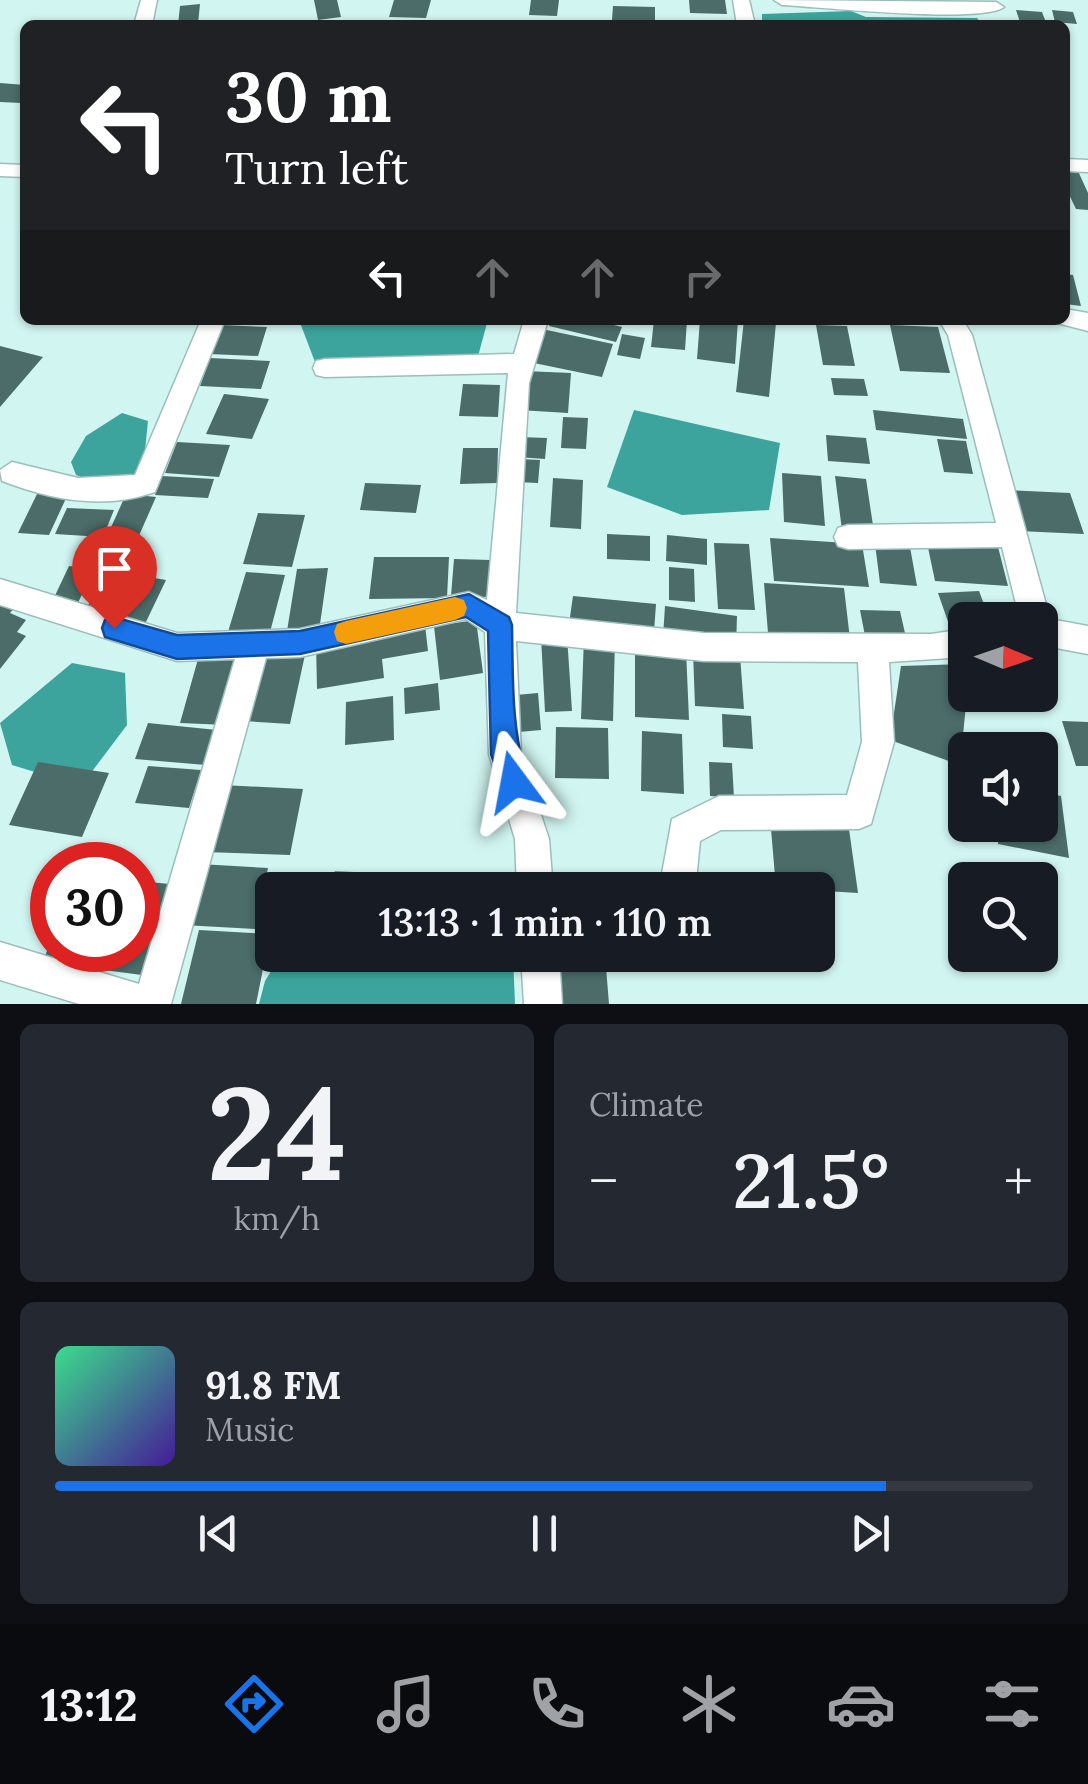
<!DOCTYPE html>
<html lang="en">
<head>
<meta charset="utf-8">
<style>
	:root { --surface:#171b24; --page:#242831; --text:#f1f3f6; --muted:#9ea1a6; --line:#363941; --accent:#1a73e8 }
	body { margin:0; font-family:Lora,serif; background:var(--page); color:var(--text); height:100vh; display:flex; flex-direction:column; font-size:38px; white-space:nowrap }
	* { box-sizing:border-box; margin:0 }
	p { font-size:32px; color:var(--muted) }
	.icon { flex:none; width:55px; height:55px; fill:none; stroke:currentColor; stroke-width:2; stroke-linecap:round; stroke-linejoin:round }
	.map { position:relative; height:1004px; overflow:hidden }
	.side { display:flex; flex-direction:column; gap:20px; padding:20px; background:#0d0f14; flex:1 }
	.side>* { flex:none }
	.banner { position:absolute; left:20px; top:20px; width:1050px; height:305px; border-radius:15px; box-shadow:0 2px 8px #0004; background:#202124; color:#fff; overflow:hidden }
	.needle { width:65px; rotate:92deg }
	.controls { position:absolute; left:948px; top:602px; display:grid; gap:20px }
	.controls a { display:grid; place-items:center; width:110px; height:110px; border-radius:15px; background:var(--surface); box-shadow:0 2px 8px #0004; font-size:50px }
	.speed { position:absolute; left:30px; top:842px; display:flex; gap:20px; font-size:50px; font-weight:700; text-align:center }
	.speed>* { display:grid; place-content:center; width:130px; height:130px; border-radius:50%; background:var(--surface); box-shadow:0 2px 8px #0004; line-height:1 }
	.speed .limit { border:15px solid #d22; background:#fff; color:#111 }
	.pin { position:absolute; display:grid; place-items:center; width:85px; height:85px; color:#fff; margin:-102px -42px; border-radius:50% 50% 50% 0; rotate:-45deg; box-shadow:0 0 10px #0007 }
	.pin .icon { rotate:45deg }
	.me { position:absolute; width:110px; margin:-55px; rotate:347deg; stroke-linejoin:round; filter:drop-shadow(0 0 8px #0008) }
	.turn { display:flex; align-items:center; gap:35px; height:210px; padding:0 40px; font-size:45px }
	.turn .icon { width:130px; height:130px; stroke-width:2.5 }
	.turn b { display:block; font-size:70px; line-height:85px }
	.lanes { display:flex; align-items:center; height:95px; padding:0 40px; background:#0003; justify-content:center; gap:50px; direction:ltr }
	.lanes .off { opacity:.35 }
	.big { font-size:75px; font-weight:600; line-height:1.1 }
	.side .tile { flex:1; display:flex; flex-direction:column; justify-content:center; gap:15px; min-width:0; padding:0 35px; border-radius:15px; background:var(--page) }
	.side .dial { align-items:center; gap:0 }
	.dial b { font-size:130px; line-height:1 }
	.song { display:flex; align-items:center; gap:30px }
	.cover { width:120px; height:120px; border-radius:15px; background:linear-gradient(135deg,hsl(150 70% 55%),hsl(260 70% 35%)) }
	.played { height:10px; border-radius:5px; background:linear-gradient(90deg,var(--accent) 85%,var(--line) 85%) }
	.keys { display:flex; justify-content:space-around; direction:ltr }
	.heat { display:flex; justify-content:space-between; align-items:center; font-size:55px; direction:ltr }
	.side .tiles { flex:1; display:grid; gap:20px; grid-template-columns:1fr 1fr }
	.tile:last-child { grid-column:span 2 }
	.trip { position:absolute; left:255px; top:872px; width:580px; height:100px; border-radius:15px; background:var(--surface); box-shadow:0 2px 8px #0004; font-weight:600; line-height:100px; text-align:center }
	.tabs { display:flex; height:160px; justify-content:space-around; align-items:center; background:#090b0e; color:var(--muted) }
	.tabs .icon { width:70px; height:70px }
	.tabs .on { color:var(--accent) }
	.tabs b { font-size:45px; color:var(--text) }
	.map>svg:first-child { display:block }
	.water { fill:#3ca49c }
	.building { fill:#4b6c69 }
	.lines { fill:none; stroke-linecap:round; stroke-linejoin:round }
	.minor-casing { stroke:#9bbeba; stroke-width:3 }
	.minor { fill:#fff; fill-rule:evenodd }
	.route { fill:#1a73e8; stroke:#114b97; stroke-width:2.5 }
	.slow { fill:#f59e0b }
</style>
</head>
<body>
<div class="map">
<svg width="1088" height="1004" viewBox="0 0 1088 1004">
	<rect width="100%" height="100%" fill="#d1f5f1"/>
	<path class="water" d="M851,11l15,6 111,1 6,7h-221v-11z
		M299,320h178l10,3 -10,37 -162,2z
		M634,410l146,33 -11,67 -87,5 -75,-28z
		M122,413l26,8 -5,49 -36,18 -31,-13 -5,-13 15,-26z
		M72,663l53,10 2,52 -46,61 -69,-21 -12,-42z
		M335,871l174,9v10h-186z
		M281,955h232l2,49h-256l6,-23z"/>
	<path class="building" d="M314,0h23l4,17 -23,3z
		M394,0h37l-5,18 -37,-1z
		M531,0h28l-2,16 -28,-1z
		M689,0h36l2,14 -37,-1z
		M200,4l-2,20 -20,1 2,-19z
		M613,6l42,1v15l-43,-2z
		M1016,10l26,2 5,13h-26z
		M1052,10l21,2 4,12 -22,-2z
		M0,83l25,2v13l-4,5 -21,-1z
		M1065,170l13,1 10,22v17l-12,-1 -11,-23z
		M1065,274l8,1 8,31 -16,-2z
		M552,320h42l28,7 -6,15 -67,-16z
		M654,320h33l-2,30 -34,-3z
		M700,320h38l-3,44 -38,-5z
		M744,320l32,3 -7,74 -33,-5z
		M220,325l47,2 -9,29 -49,-2z
		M816,325l31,1 8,40 -32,-1z
		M890,325l48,2 12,46 -50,-2z
		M542,329l71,15 -11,33 -73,-15z
		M622,334l23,4 -5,21 -23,-4z
		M0,346l43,11 -43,50z
		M210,358l60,3 -9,28 -61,-3z
		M524,371l47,2 -3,40 -49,-3z
		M831,378l33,1 4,17 -34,-1z
		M463,384l37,1 -2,32 -39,-1z
		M224,394l45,5 -17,40 -46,-5z
		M873,410l90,9 4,20 -91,-9z
		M563,417l25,1 -2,31 -25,-1z
		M826,435l40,3 4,26 -42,-3z
		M519,437l28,1 -2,21 -28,-2z
		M937,439l29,2 7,33 -29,-2z
		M177,442l53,3 -11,32 -54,-4z
		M463,448h35l-1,35 -37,1z
		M520,459l20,1 -2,23 -21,-1z
		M782,473l39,3 4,50 -41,-4z
		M162,476l52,3 -6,19 -53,-3z
		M835,476l31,3 8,53 -32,-2z
		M553,478l30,2 -2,49 -31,-2z
		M365,483l56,2 -5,28 -56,-3z
		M1007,490l63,3 14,41 -65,-3z
		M38,492l30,2 -19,41 -31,-2z
		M126,494l30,3 -26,59 -30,-4z
		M67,508l47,2 -11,27 -48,-3z
		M258,513l47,2 -13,52 -49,-3z
		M607,534l43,2v25l-43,-2z
		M667,535l40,4v26l-41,-4z
		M770,538l92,6 7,43 -95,-6z
		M926,538l71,5 11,43 -73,-5z
		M714,543l35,1 6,66 -37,-1z
		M875,544l35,3 7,39 -37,-3z
		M374,557h75l-2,41 -78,1z
		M454,559l37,1 -2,37 -38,-1z
		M69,566l25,3 -18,38 -25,-3z
		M669,567l25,2 1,33 -26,-2z
		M328,568l-9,63h-32l10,-62z
		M107,570l59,10 -21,44 -61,-11z
		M246,572l39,3 -16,61 -41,-4z
		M764,583l80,5 6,51 -82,-6z
		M979,591l11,29h-25v13h-13l-14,-40z
		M573,596l83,8 -2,28 -85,-8z
		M0,601l15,6 -5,6 16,7 -9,12 9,4 -26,33z
		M665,606l72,10 -1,31 -73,-10z
		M860,610l40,1 7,31 -41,-1z
		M476,620l7,53 -43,7 -6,-54z
		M425,625l3,26 -46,8 2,19 -67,11 -1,-46z
		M567,636l5,75 -27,1 -4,-75z
		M584,637l31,2 -2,82 -32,-2z
		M635,647l51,3 3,70 -54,-3z
		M262,648l44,2 -16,74 -46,-3z
		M200,652l44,2 -17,71 -47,-2z
		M693,652l47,3 4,54 -49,-3z
		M965,664l2,31 -7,70 -70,-25 11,-74z
		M438,683l2,27 -35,4 -1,-26z
		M538,693l3,37 -33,3 -2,-37z
		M393,696l1,44 -49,5 1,-43z
		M722,714l29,2 2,33 -30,-2z
		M1062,721l26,1v44h-12z
		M148,723l69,7 -11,35 -71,-6z
		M556,727l52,1 1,51 -54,-1z
		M642,731l40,3 2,60 -43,-3z
		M968,736l78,5 10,39 -16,-1v-29h-69z
		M38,762l71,11 -27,64 -73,-12z
		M709,762l23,1 2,35 -24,-2z
		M148,766l53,4 -12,38 -54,-5z
		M222,785l81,4 -13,66 -85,-3z
		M1040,792l21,4 8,62 -71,-14 -1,-19h43z
		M770,817l78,5 10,71 -82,-5z
		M199,864l69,4 -13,61 -72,-4z
		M138,881l32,3 -28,91 -99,-13 9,-25v13h86z
		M199,930l71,4 -14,70h-75z
		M605,955l4,49h-50l-4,-47z"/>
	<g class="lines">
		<g class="minor-casing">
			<path id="minor" d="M141,0h16l-5,25h-18z
				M733,0h16l6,25h-18z
				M774,0l222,2 8,5c-22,17 -184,0 -222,-2z
				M1065,159l23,1v12l-23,-1z
				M0,164l25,1v12l-25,-1z
				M1065,309l23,4v18l-31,-8 -2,-3h10z
				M201,320h24l-70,172c-52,18 -103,8 -153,-11l-2,-11 12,-8 66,16 57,-3z
				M524,320h24l-19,63 -13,230 188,20 227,1 34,-5v28l-76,5 5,80 -23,82 -12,5 -138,1 -21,11 -5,49h-36l13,-71 47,-23 128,-1 15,-53 -4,-80 -154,-1 -188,-20 5,113 28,85 4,51h-36l-2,-51 -26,-85 -4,-122 -19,-13 -166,38 -34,1 -95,346h-92l-79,-24v-38l139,42 96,-325 -58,2 -177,-56v-26l177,54 123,-4 169,-37 18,8 21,-227 -183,4 -9,-2 -3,-7 3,-7 9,-2 189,-5z
				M939,320h24l9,15 78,284 38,7v28l-48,-9v-25h-20l-18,-73 -154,2 -10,-3 -4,-9 4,-9 10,-3 148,-2 -48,-188z
				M521,955h38l3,49h-38z"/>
		</g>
		<use href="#minor" class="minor"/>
	</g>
	<path class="route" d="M469,594l40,23 3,8c1,54 -1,106 16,157l-4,10 -10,4 -10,-4 -13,-38 -3,-123 -22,-14 -166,37 -123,5 -72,-22 -3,-9 3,-8 9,-3 63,18 123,-4z"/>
	<path class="slow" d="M455,597l9,3 3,8 -3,8 -9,4 -109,24 -9,-3 -3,-9 3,-8 9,-3z"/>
</svg>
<div class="controls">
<a><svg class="needle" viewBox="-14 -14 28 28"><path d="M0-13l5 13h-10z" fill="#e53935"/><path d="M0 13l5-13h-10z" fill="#9ea1a6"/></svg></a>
<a><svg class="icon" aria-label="sound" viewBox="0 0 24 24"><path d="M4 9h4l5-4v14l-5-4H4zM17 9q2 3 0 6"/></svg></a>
<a><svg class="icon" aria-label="search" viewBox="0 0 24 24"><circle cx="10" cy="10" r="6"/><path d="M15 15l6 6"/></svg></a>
</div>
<div class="speed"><div class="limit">30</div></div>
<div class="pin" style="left:114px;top:628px;background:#d93025"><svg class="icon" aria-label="arrive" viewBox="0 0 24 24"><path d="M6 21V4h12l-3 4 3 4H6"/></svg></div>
<svg class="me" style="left:514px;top:782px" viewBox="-20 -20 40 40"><path d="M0-17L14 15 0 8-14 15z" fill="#1a73e8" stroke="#fff" stroke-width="4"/></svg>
<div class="trip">13:13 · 1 min · 110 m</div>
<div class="banner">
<div class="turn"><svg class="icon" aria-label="left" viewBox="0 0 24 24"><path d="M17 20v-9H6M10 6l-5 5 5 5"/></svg><div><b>30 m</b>Turn left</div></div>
<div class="lanes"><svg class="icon" aria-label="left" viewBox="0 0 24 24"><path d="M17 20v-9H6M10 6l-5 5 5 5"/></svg><svg class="icon off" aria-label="ahead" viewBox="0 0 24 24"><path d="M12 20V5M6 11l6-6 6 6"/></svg><svg class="icon off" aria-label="ahead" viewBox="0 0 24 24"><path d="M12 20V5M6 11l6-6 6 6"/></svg><svg class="icon off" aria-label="right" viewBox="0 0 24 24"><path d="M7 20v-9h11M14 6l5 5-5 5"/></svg></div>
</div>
</div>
<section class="side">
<div class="tiles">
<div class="tile dial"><b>24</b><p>km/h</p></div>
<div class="tile"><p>Climate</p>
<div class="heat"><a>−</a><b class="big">21.5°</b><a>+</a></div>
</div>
<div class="tile">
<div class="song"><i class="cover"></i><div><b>91.8 FM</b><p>Music</p></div></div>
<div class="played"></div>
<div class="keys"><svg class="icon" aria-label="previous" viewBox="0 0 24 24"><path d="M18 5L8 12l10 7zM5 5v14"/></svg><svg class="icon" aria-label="pause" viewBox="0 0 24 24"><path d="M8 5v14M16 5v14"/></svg><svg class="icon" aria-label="next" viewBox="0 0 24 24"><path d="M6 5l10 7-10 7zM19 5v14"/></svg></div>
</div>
</div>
</section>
<nav class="tabs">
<b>13:12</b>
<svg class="icon on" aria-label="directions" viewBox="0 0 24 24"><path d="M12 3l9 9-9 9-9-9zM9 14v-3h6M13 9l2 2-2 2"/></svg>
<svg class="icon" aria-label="music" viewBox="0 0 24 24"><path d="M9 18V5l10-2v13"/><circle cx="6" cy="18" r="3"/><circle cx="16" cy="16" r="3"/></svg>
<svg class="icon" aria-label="phone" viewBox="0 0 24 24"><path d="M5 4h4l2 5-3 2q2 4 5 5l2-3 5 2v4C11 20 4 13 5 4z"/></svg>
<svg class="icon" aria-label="climate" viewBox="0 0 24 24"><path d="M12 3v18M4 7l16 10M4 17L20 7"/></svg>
<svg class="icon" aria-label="car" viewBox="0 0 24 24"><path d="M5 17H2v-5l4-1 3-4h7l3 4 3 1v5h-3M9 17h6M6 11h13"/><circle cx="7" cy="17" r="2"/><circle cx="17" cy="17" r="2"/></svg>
<svg class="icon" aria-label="filters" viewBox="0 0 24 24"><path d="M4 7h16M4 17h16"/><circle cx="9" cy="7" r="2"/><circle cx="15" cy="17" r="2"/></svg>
</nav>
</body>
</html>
